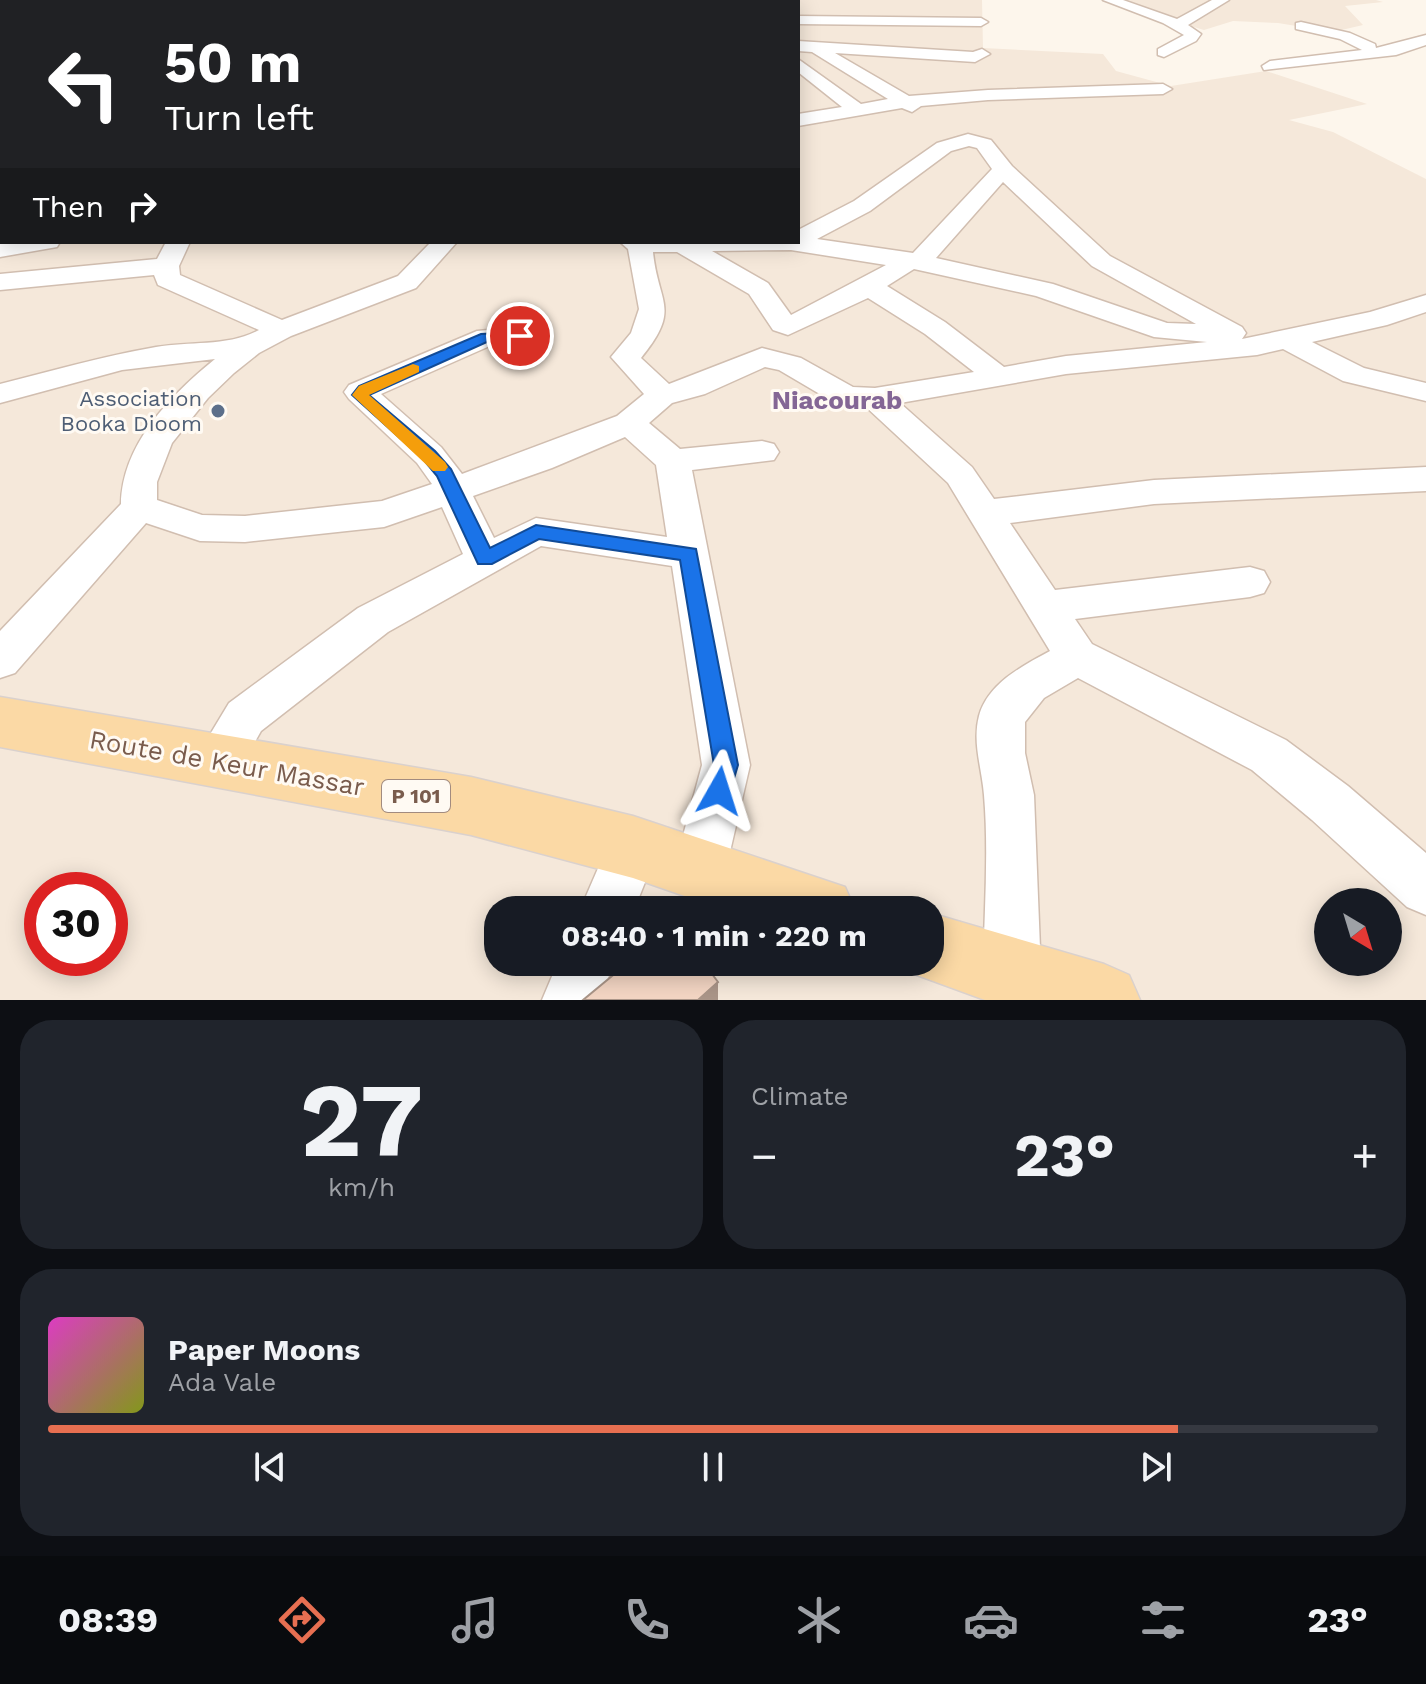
<!DOCTYPE html>
<html lang="en">
<head>
<meta charset="utf-8">
<style>
	:root { --surface:#171b24; --page:#20242c; --text:#f1f3f6; --muted:#9ea1a6; --line:#363941; --accent:#e76f51 }
	body { margin:0; font-family:"Work Sans",sans-serif; background:var(--page); color:var(--text); height:100vh; display:flex; flex-direction:column; font-size:30px; white-space:nowrap }
	* { box-sizing:border-box; margin:0 }
	p { font-size:26px; color:var(--muted) }
	.icon { flex:none; width:44px; height:44px; fill:none; stroke:currentColor; stroke-width:2; stroke-linecap:round; stroke-linejoin:round }
	.map { position:relative; height:1000px; overflow:hidden }
	.details { display:flex; flex-direction:column; gap:20px; padding:20px; background:#0d0f14; flex:1 }
	.details>* { flex:none }
	.top-card { position:absolute; left:0px; top:0px; width:800px; height:244px; box-shadow:0 4px 20px #0003; background:#202124; color:#fff; overflow:hidden }
	.needle { width:52px; rotate:142deg }
	.fabs { position:absolute; left:1314px; top:888px; display:grid; gap:16px }
	.fabs a { display:grid; place-items:center; width:88px; height:88px; border-radius:50%; background:var(--surface); box-shadow:0 4px 20px #0003; font-size:40px }
	.speed { position:absolute; left:24px; top:872px; display:flex; gap:16px; font-size:40px; font-weight:700; text-align:center }
	.speed>* { display:grid; place-content:center; width:104px; height:104px; border-radius:50%; background:var(--surface); box-shadow:0 4px 20px #0003; line-height:1 }
	.speed .limit { border:12px solid #d22; background:#fff; color:#111 }
	.pin { position:absolute; display:grid; place-items:center; width:68px; height:68px; color:#fff; margin:-34px; border:4px solid #fff; border-radius:50%; box-shadow:0 2px 8px #0007 }
	.me { position:absolute; width:88px; margin:-44px; rotate:6deg; stroke-linejoin:round; filter:drop-shadow(0 0 6px #0008) }
	.turn { display:flex; align-items:center; gap:28px; height:168px; padding:0 32px; font-size:36px }
	.turn .icon { width:104px; height:104px; stroke-width:2.5 }
	.turn b { display:block; font-size:56px; line-height:68px }
	.then { display:flex; align-items:center; height:76px; padding:0 32px; background:#0003; gap:16px; font-size:30px }
	.big { font-size:60px; font-weight:700; line-height:1.1 }
	.details .tile { flex:1; display:flex; flex-direction:column; justify-content:center; gap:12px; min-width:0; padding:0 28px; border-radius:32px; background:var(--page) }
	.details .dial { align-items:center; gap:0 }
	.dial b { font-size:104px; line-height:1 }
	.song { display:flex; align-items:center; gap:24px }
	.cover { width:96px; height:96px; border-radius:12px; background:linear-gradient(135deg,hsl(310 70% 55%),hsl(70 70% 35%)) }
	.played { height:8px; border-radius:4px; background:linear-gradient(90deg,var(--accent) 85%,var(--line) 85%) }
	.keys { display:flex; justify-content:space-around; direction:ltr }
	.heat { display:flex; justify-content:space-between; align-items:center; font-size:44px; direction:ltr }
	.details .tiles { flex:1; display:grid; gap:20px; grid-template-columns:1fr 1fr }
	.tile:last-child { grid-column:span 2 }
	.trip { position:absolute; left:484px; top:896px; width:460px; height:80px; border-radius:32px; background:var(--surface); box-shadow:0 4px 20px #0003; font-weight:700; line-height:80px; text-align:center }
	.tab-bar { display:flex; height:128px; justify-content:space-around; align-items:center; background:#090b0e; color:var(--muted) }
	.tab-bar .icon { width:56px; height:56px }
	.tab-bar .on { color:var(--accent) }
	.tab-bar b { font-size:36px; color:var(--text) }
	.map>svg:first-child { display:block }
	.residential { fill:#f5e8da; fill-rule:evenodd }
	.lines { fill:none; stroke-linecap:round; stroke-linejoin:round }
	.minor-casing { stroke:#d1beb0; stroke-width:3 }
	.major-casing { stroke:#dad1cd; stroke-width:3 }
	.minor { fill:#fff; fill-rule:evenodd }
	.major { fill:#fbd9a5; fill-rule:evenodd }
	.shaded-wall { fill:#aa9588 }
	.building { fill:#f3d5c3; stroke:#aa9588; stroke-width:2 }
	.route { fill:#1a73e8; stroke:#114b97; stroke-width:2 }
	.slow { fill:#f59e0b }
	.service-dot { fill:#5c6f8a; stroke:#fffaf3; stroke-width:3 }
	.labels { text-anchor:middle; stroke-width:6; stroke-linejoin:round; paint-order:stroke }
	.shield { fill:#fffaf3; stroke:#a28b7f; stroke-width:2 }
	.shield-label { font-size:20px; font-weight:bold; fill:#7a5c4d }
	.service-label { font-size:22px; fill:#4e5e75; stroke:#fffaf3; text-anchor:end }
	.quarter-label { font-size:26px; font-weight:bold; fill:#846695; stroke:#fffaf3 }
	.near-street-label { font-size:26px; fill:#7a5c4d; stroke:#fffaf3 }
</style>
</head>
<body>
<div class="map">
<svg width="1426" height="1000" viewBox="0 0 1426 1000">
	<rect width="100%" height="100%" fill="#fdf6ec"/>
	<path class="residential" d="M0,0h982l1,48 120,6 13,17 55,15 95,-15 101,33 -78,16 44,12 93,47v821h-1426zM2,2h796v240h-796zM42,890h68v68h-68zM1328,902h60v60h-60zM498,910h432v52h-432z
		M1104,0h272l7,2 -38,4 18,19 -30,7 -55,-9 -45,-2 -29,9z"/>
	<g class="lines">
		<g class="minor-casing">
			<path id="minor" d="M86,0h14l1,2h-14z
				M164,0h14l-15,2z
				M293,0h13l2,2h-15z
				M523,0h14l1,2h-14z
				M614,0h18l2,2h-18z
				M647,0h19l2,2h-19z
				M720,0h23l2,2h-23z
				M1103,0h20l54,19 35,-19h17l-41,25 13,9 -5,7 -32,16 -6,-2v-6l26,-14 -21,-12z
				M798,16l183,2 7,4 -7,4 -183,-2z
				M1301,22l49,11 25,11 1,4 50,-13v10l-30,10 -132,15 -2,-4 8,-5 92,-11 -22,-11 -44,-10v-6z
				M798,41l175,11 9,-3 8,5 -15,8 -140,-9 74,43 79,-6 175,-6 9,5 -9,5 -175,6 -67,6 -9,6 -10,-4 -104,18v-12l44,-7 -44,-35v-13l63,45 27,-5 -76,-47 -14,-1z
				M0,60h2v10h-2z
				M0,102l2,1v12l-2,-1z
				M968,134l23,6 21,26 98,90 132,71 4,6 -4,6 128,-27 56,-17v17l-39,13 -75,17 52,26 62,15v18l-83,-20 -60,-32 -26,6 -191,19 -166,29 72,64 22,32 160,-19 272,-13v24l-272,13 -144,19 45,67 195,-23 14,4 6,11 -6,11 -14,4 -175,22 17,25 194,96 62,46 78,67v62l-19,-8 -95,-87 -60,-50 -174,-92 -34,20 -19,24v31l9,42 7,179 6,26h-58l-6,-26c1,-59 6,-120 1,-179 -2,-26 -12,-53 -5,-79 9,-33 45,-51 71,-65l-102,-168 -82,-76 -31,-4 -56,-33 -14,-3 -60,27 -33,9 -23,20 31,26 82,-8 12,3 5,8 -5,8 -82,10 58,295 -24,104 -7,19 -19,7 -19,-7 -7,-19 28,-104 -30,-199 -131,-20 -153,86 -127,99 -26,46 -17,6 -17,-6 -7,-16 35,-58 129,-95 105,-54 -21,-47 -58,20 -139,15 -45,-1 -54,-18 -131,150 -15,5v-47l121,-127c1,-60 50,-109 94,-145l-93,11 -122,33v-19c52,-13 103,-28 156,-37 34,-6 72,0 103,-17l-101,-45 -4,-10 -154,15v-16l157,-15 9,-17h24l-11,24 1,9 102,45 116,-44 33,-34h26l-41,46 -125,48 -32,17 -25,20 -26,25 -36,45 -15,39v18l45,15 43,1 137,-15 50,-17 -15,-21 -68,-64 -5,-7 5,-7 128,-54 43,-4 26,6 4,6 -4,6 -10,3 -44,-3 -111,49 60,53 21,27 155,-58 27,-22 -33,-37 20,-24 8,-24 -11,-60 -8,-7h178v-12l56,-29 83,-58zM969,146l8,2 15,21 -79,84 -96,-14 53,-28 81,-60zM1003,182l89,84 104,58 -29,-1 -114,-39 -117,-26zM791,250l95,15 -95,50 -23,-32 -56,-32zM653,252h24l72,42 24,36 15,5 80,-37 57,36 49,38 -99,16 -22,-1 -52,-29 -39,-10 -93,36 -28,-26c41,-50 17,-54 12,-106zM914,269l122,27 118,41 53,5 -141,14 -62,11 -59,-45 -58,-36zM625,437l31,28 11,72 -131,-19 -42,20 -21,-42 79,-28z
				M2,176v14l-2,1v-14z
				M60,242l-3,5 -57,10v-14z
				M633,821l18,8 8,18 -25,63h-54l35,-81z
				M558,962h56l-14,38h-58z"/>
		</g>
		<g class="major-casing">
			<path id="major" d="M0,697l471,80 162,39 212,71 10,23h-130l-92,-32 -162,-43 -471,-88z
				M930,913l174,51 25,11 11,25h-155l-79,-29 -4,-9h28z"/>
		</g>
		<use href="#minor" class="minor"/>
		<use href="#major" class="major"/>
	</g>
	<path class="shaded-wall" d="M718,982v18h-20z"/>
	<path class="building" d="M629,962h74l15,20 -20,18h-115z"/>
	<path class="route" d="M520,332l7,4 -2,3 -36,2 -120,54 66,56 16,18 39,79 46,-23 160,24 42,216 -10,34 -9,4 -8,-4 -4,-8 7,-26 -34,-205 -141,-21 -47,25h-14l-41,-88 -14,-17 -71,-64 7,-9 122,-52z"/>
	<path class="slow" d="M413,364l6,2v6l-50,23 76,67 3,5 -3,4h-12l-81,-76 7,-9z"/>
	<circle class="service-dot" cx="218" cy="411" r="8"/>
	<g class="labels">
		<rect class="shield" x="382" y="780" width="68" height="32" rx="6"/>
		<g class="shield-label">
			<text x="416" y="803">P 101</text>
		</g>
		<g class="service-label">
			<text x="202" y="406">Association<tspan x="202" dy="25">Booka Dioom</tspan></text>
		</g>
		<g class="quarter-label">
			<text x="837" y="409">Niacourab</text>
		</g>
		<g class="near-street-label">
			<text transform="translate(227 763) rotate(10)" y="9">Route de Keur Massar</text>
		</g>
	</g>
</svg>
<div class="fabs">
<a><svg class="needle" viewBox="-14 -14 28 28"><path d="M0-13l5 13h-10z" fill="#e53935"/><path d="M0 13l5-13h-10z" fill="#9ea1a6"/></svg></a>
</div>
<div class="speed"><div class="limit">30</div></div>
<div class="pin" style="left:520px;top:336px;background:#d93025"><svg class="icon" aria-label="arrive" viewBox="0 0 24 24"><path d="M6 21V4h12l-3 4 3 4H6"/></svg></div>
<svg class="me" style="left:719px;top:791px" viewBox="-20 -20 40 40"><path d="M0-17L14 15 0 8-14 15z" fill="#1a73e8" stroke="#fff" stroke-width="4"/></svg>
<div class="trip">08:40 · 1 min · 220 m</div>
<div class="top-card">
<div class="turn"><svg class="icon" aria-label="left" viewBox="0 0 24 24"><path d="M17 20v-9H6M10 6l-5 5 5 5"/></svg><div><b>50 m</b>Turn left</div></div>
<div class="then">Then<svg class="icon" aria-label="right" viewBox="0 0 24 24"><path d="M7 20v-9h11M14 6l5 5-5 5"/></svg></div>
</div>
</div>
<section class="details">
<div class="tiles">
<div class="tile dial"><b>27</b><p>km/h</p></div>
<div class="tile"><p>Climate</p>
<div class="heat"><a>−</a><b class="big">23°</b><a>+</a></div>
</div>
<div class="tile">
<div class="song"><i class="cover"></i><div><b>Paper Moons</b><p>Ada Vale</p></div></div>
<div class="played"></div>
<div class="keys"><svg class="icon" aria-label="previous" viewBox="0 0 24 24"><path d="M18 5L8 12l10 7zM5 5v14"/></svg><svg class="icon" aria-label="pause" viewBox="0 0 24 24"><path d="M8 5v14M16 5v14"/></svg><svg class="icon" aria-label="next" viewBox="0 0 24 24"><path d="M6 5l10 7-10 7zM19 5v14"/></svg></div>
</div>
</div>
</section>
<nav class="tab-bar">
<b>08:39</b>
<svg class="icon on" aria-label="directions" viewBox="0 0 24 24"><path d="M12 3l9 9-9 9-9-9zM9 14v-3h6M13 9l2 2-2 2"/></svg>
<svg class="icon" aria-label="music" viewBox="0 0 24 24"><path d="M9 18V5l10-2v13"/><circle cx="6" cy="18" r="3"/><circle cx="16" cy="16" r="3"/></svg>
<svg class="icon" aria-label="phone" viewBox="0 0 24 24"><path d="M5 4h4l2 5-3 2q2 4 5 5l2-3 5 2v4C11 20 4 13 5 4z"/></svg>
<svg class="icon" aria-label="climate" viewBox="0 0 24 24"><path d="M12 3v18M4 7l16 10M4 17L20 7"/></svg>
<svg class="icon" aria-label="car" viewBox="0 0 24 24"><path d="M5 17H2v-5l4-1 3-4h7l3 4 3 1v5h-3M9 17h6M6 11h13"/><circle cx="7" cy="17" r="2"/><circle cx="17" cy="17" r="2"/></svg>
<svg class="icon" aria-label="filters" viewBox="0 0 24 24"><path d="M4 7h16M4 17h16"/><circle cx="9" cy="7" r="2"/><circle cx="15" cy="17" r="2"/></svg>
<b>23°</b>
</nav>
</body>
</html>
